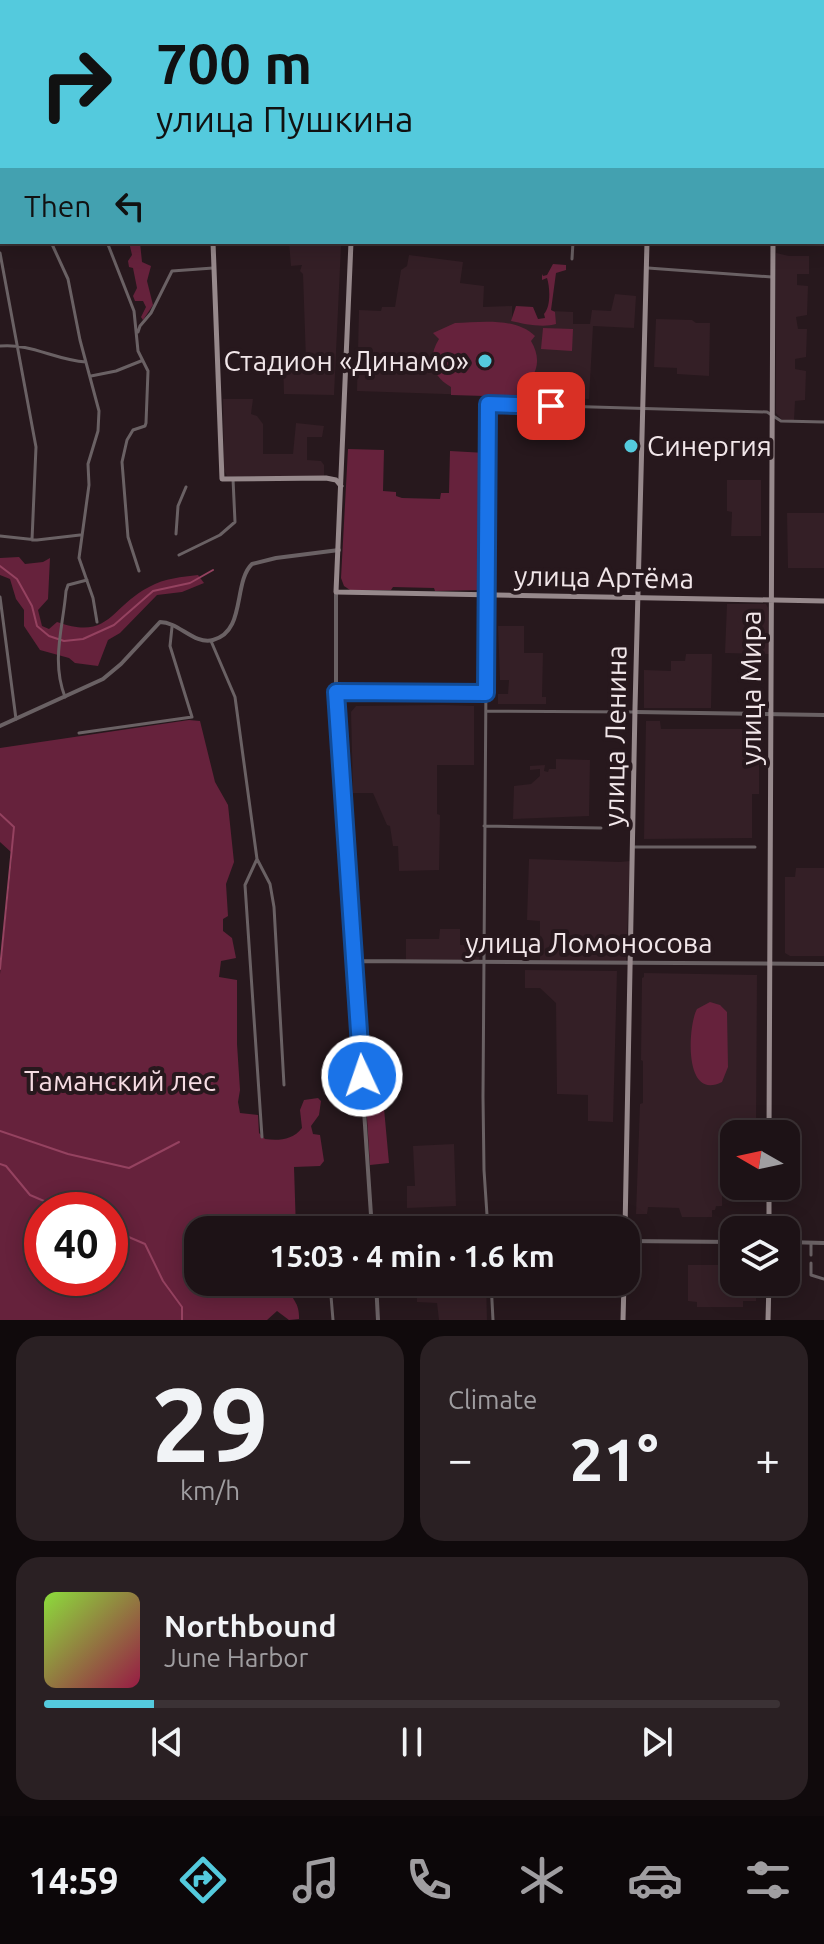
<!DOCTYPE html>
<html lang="en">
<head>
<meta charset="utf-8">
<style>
	:root { --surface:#1d1216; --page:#2a2023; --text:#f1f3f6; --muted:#a09ea1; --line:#3b3235; --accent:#54cadd }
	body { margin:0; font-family:Ubuntu,sans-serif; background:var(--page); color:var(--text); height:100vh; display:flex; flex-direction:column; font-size:30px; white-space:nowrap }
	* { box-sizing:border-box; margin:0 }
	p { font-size:26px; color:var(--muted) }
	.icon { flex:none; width:44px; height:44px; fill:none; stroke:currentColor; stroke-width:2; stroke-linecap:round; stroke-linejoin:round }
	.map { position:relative; height:1320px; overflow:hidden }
	.drawer { display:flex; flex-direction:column; gap:16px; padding:16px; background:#100a0c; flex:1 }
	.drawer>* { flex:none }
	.guide { position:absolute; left:0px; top:0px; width:824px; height:244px; box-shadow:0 4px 20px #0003,0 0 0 2px var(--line); background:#54cadd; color:#111; overflow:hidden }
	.needle { width:52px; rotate:279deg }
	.buttons { position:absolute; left:720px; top:1120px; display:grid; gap:16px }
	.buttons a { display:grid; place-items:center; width:80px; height:80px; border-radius:16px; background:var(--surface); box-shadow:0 4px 20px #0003,0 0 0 2px var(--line); font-size:40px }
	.speed { position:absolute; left:24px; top:1192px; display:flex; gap:16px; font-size:40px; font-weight:700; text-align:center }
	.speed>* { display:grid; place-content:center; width:104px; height:104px; border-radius:50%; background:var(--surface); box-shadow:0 4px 20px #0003,0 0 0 2px var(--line); line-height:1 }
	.speed .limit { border:12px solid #d22; background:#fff; color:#111 }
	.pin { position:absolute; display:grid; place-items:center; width:68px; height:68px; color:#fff; margin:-34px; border-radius:16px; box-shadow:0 4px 12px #0006 }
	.me { position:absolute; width:88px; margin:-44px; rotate:357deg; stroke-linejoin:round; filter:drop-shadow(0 0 6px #0008) }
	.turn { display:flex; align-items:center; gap:28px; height:168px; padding:0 24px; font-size:36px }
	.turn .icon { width:104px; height:104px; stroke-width:2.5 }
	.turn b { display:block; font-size:56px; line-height:68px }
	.then { display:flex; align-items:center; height:76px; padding:0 24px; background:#0003; gap:16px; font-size:30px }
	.big { font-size:60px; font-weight:600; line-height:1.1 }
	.drawer .widget { flex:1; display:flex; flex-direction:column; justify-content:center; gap:12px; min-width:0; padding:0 28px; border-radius:24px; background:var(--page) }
	.drawer .dial { align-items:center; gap:0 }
	.dial b { font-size:104px; line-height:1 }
	.song { display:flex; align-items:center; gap:24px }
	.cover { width:96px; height:96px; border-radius:12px; background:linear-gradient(135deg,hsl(90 70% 55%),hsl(340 70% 35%)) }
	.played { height:8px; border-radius:4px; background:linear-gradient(90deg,var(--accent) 15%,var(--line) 15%) }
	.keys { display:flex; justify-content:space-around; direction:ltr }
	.heat { display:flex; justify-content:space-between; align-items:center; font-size:44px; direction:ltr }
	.drawer .tiles { flex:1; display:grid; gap:16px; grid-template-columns:1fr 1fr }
	.widget:last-child { grid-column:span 2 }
	.trip { position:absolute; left:184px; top:1216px; width:456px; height:80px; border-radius:24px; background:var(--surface); box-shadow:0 4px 20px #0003,0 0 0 2px var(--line); font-weight:600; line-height:80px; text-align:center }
	.dock { display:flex; height:128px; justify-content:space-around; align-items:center; background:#0c0709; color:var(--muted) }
	.dock .icon { width:56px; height:56px }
	.dock .current { color:var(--accent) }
	.dock b { font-size:36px; color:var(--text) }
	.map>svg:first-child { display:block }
	.built { fill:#341f26 }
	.green { fill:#66223c; fill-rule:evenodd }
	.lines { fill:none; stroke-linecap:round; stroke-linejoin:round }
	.stream { stroke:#954260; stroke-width:2 }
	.minor { stroke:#6a6164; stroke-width:3 }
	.tertiary { stroke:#6a6164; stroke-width:4 }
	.secondary { stroke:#97898c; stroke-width:5 }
	.route-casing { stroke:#114b97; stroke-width:20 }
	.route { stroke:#1a73e8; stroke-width:14 }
	.poi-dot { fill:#54cadd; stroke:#27181d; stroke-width:3 }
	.labels { text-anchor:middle; stroke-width:8; stroke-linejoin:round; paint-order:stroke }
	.poi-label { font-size:28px; fill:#f1e6e9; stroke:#27181d; text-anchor:end }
	.street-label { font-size:28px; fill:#f1e6e9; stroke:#27181d }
	.park-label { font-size:28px; fill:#f6dce3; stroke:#27181d }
</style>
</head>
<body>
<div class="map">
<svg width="824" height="1320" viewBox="0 0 824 1320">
	<rect width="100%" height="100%" fill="#27181d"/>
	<path class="built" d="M289,242h43l9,4 -7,149 -50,-1 -1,-33h23l-3,-87 -3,-3 2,-6 -11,1z
		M776,253l13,3h20v18h-12v11l11,1 -1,29 -11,2 2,12h9l-1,28 -11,2v10l11,2 -1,29 -10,1 -1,19h-12l-6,-7z
		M409,255l54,7 -3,21 24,3 -1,21 29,-1v14l39,2 1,-11 21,1v12h17l2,-14 19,1 4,-17 21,2 -2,32 -41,-2 -4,73 -232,-8 2,-81 22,1 1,-4h13l6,-37 6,-4z
		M656,319l36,1 4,3h14l-1,53 -32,-2v-6l-23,-1z
		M223,399h30l-2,15 6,2 6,8v30h30l3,-31 28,3 -2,11h-15v23l14,1 3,4v13l-97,-2 -3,-6z
		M727,480h34v56h-30l1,-24 -5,-1z
		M787,513h37v55h-36z
		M727,604h39l2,4 1,46 -44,-1z
		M498,626h26v27h19l-1,44h4v7h-48v-10h10l1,-14h-9z
		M686,654h26l-1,54h-67v-38l27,1v-10h14z
		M443,705l31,1v59h-37v49l3,1 -1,55 -40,1 -1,-25h-5l-3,-20 -3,-1 -14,-32h-20l-2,-81 5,-6z
		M646,721h14l1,8h84l1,-8 13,1v72h-7v44l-108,1z
		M556,759l34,1 -1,56 -76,3 1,-33 17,-2 9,-8v-7l-10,1v-4l15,-1 -1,6 4,1 1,-3h7z
		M529,859l91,3 10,-1 -4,100h-86v-40l-13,-1z
		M796,868h28v88h-34l-5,-3v-76h10z
		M440,929h20v16h21l-2,15h-73v-21h33z
		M525,970l92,1 -4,151 -25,-1v-26l-31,-1 -1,-91 -16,-15h-15z
		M644,973l113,2 -1,159h-22v52h21v6l-28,-1 -5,5v10h-6l-1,4h-3v7h-30l-3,-9 -31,-1 -1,7h-11l4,-110 3,-1v-42l-2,-1 1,-82 2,-1z
		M454,1144l2,62 -49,2v-22h8l-2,-40z
		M720,1250h14v32h22v19h-13v6h-46v-5l-9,-1v-36h31z
		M423,1282h63l1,38h-48l-2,-17 -20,-1v-17z"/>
	<path class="green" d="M129,242h11l2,20 9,4 -4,15 6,24 -10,15 -2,-3 5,-10 -3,-6h-8l-2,-5 4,-8 -4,-20 -4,-1 -1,-6 4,-6z
		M553,264l13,1v5l-10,3 -5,37 4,2 1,12c-13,4 -32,0 -45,-3l5,-15 17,1 5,12 7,-1 -1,-4c7,-7 6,-27 3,-36l-5,2v-6l1,2 4,-1z
		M455,323c25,-1 61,-6 80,13l-4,5c11,18 7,37 -12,46l-1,10 -67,-2v-8c-19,-10 -24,-29 -12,-48l-6,-6z
		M543,328l30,1 -1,22 -31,-2z
		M348,449l36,1 -1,41 13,1v4l6,2 38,1 1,-6h8l1,-42 36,2 -3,137 -48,1 -1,-3 -41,-1 -2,3h-41l-6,-4 -3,-8z
		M19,557l6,7 18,-2 7,-4 -2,41 -10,11 4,16 7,3 8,-7c53,19 53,-15 92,-35 16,-9 33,-10 49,-12l6,8 -22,9 -25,3 -37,38 -12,7 -10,26 -23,-3 -6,-5 -29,-8 -16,-24v-16l-8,-11 -6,-20 -10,-4v-17z
		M189,720l11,1 15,61 13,23 6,57 -8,22 2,32 -5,3v12l9,7 4,20 -15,3 -2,16 18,3v64l3,46 -2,12 2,11 18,2 1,18 6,6c13,2 28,1 37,-11l-2,-18 4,-10 14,-2 3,3 -2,14 -8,11 2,8 7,1 4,26 -4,5 -26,1 2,63h-98v52h91c-1,18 11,17 10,37l-10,1 -12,-9 -10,9h-267v-346l12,-116 -1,-6 -11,-10v-94zM42,1210h68v68h-68z
		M710,1002l10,3 7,7 1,55 -6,15c-39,20 -34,-57 -25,-73z
		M379,1054l10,109 -19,2 -7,-110z"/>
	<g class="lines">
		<path class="stream" d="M0,566l17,13 15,27 5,20 12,10 15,5 19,-2 31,-14 39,-34 37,-8 23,-13
			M0,814l14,13 -14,142
			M0,1131l68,23 61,14 50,-26
			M0,1164l6,2 24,29 35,15
			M110,1229l35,15 18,37 19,26v13"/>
		<path class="minor" d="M570,0v2
			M22,2v-2
			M360,2l17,-2
			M822,11h2
			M0,35l2,2
			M51,242l17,37 12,61 19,71 -1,20 -10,33 1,21 -10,73 14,40 4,24
			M107,242l27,69 4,40 10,20 -2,52 -1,3 -12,4 -6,10 -5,22 6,75 11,34
			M0,253l36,194 -4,93
			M572,259l1,-17
			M648,268l124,9
			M138,332l2,-6 11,-13 21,-42 41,-3
			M0,346c31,-3 55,14 86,16
			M91,376l25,-5 25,-10
			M176,534l2,-28 8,-19
			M0,536l37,4 43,-5
			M179,555l41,-20 15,-13 -2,-43
			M0,597l16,122
			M211,641l24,56 22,162 13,25 4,23 10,178
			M336,692l148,1
			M65,697c-14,-36 -2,-69 1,-106l2,-6 19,-5
			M486,711l148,1
			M79,733l113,-16 -22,-71 2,-19
			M484,826l117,2
			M635,847h120
			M257,859l-12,26 17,252
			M488,1230l-4,-60 -1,-73 5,-693 279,8 14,9 43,1
			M811,1243v12
			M811,1263v12l13,4
			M491,1282l2,38
			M331,1296l2,24"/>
		<path class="tertiary" d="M348,0v2
			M336,592v100l36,538
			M635,712l189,3
			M0,726l103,-47 18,-15 39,-42c19,0 34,23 53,18 33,-8 20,-58 39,-76l24,-6 63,-8
			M354,961l470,3
			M626,1241l108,1
			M786,1242l38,1
			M376,1282l2,38"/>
		<path class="secondary" d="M221,0v2
			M239,0v2
			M643,0v2
			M777,2v-2
			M213,242l9,237 104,-1 10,2 5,6
			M351,242l-15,350 488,9
			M769,1134l4,-892
			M769,1186v44
			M625,1230l10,-522 12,-466
			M623,1320l1,-38
			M768,1320l1,-38"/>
	</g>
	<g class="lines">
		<g class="route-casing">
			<path id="route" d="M362,1076l-26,-384 150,1 2,-289 63,2"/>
		</g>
		<use href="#route" class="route"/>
	</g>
	<g class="poi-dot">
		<circle cx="485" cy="361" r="8"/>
		<circle cx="631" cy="446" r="8"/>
	</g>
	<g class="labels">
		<g class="poi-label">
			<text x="469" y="371">Стадион «Динамо»</text>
			<text x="647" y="456" text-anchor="start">Синергия</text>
		</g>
		<g class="street-label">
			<text transform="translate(604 577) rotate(1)" y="10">улица Артёма</text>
			<text transform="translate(751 688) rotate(-90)" y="10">улица Мира</text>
			<text transform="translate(615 736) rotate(-89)" y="10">улица Ленина</text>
			<text x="589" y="953">улица Ломоносова</text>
		</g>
		<g class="park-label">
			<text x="120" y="1091">Таманский лес</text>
		</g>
	</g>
</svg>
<div class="buttons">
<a><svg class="needle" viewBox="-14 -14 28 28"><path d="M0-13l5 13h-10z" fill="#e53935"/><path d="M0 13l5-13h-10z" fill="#a09ea1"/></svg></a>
<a><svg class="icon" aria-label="layers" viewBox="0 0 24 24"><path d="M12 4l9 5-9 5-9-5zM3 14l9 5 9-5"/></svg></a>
</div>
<div class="speed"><div class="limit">40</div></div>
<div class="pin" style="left:551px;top:406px;background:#d93025"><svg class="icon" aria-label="arrive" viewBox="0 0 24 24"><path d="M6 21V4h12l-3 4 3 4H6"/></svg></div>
<svg class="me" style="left:362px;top:1076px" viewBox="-20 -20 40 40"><circle r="17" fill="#1a73e8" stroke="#fff" stroke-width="3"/><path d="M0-11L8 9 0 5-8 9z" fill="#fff"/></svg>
<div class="trip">15:03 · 4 min · 1.6 km</div>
<div class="guide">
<div class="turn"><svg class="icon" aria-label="right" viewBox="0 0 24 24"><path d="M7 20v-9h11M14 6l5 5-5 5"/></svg><div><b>700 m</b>улица Пушкина</div></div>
<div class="then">Then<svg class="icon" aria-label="left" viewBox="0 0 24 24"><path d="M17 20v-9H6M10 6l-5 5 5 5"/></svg></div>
</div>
</div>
<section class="drawer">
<div class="tiles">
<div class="widget dial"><b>29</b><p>km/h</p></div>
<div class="widget"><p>Climate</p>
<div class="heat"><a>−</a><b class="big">21°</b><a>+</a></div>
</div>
<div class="widget">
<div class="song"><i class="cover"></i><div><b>Northbound</b><p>June Harbor</p></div></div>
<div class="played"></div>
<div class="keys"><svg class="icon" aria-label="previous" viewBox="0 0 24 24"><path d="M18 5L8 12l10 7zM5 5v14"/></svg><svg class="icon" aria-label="pause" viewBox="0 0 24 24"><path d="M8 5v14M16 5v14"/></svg><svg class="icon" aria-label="next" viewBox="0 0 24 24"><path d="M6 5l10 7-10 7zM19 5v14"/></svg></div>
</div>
</div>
</section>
<nav class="dock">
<b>14:59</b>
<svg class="icon current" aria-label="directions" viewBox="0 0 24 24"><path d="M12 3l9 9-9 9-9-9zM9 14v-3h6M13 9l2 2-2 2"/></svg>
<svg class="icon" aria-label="music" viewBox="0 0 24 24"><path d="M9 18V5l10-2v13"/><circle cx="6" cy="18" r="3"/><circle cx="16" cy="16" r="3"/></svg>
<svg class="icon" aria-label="phone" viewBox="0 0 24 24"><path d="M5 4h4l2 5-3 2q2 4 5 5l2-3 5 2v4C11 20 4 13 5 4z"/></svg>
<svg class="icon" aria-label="climate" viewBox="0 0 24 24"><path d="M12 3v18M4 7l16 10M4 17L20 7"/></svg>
<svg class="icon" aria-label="car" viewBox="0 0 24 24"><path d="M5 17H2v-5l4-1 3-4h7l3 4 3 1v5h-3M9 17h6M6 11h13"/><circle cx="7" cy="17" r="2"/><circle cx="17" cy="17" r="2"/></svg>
<svg class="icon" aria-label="filters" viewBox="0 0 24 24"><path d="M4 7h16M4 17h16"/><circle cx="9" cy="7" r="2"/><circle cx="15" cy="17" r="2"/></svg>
</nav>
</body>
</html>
